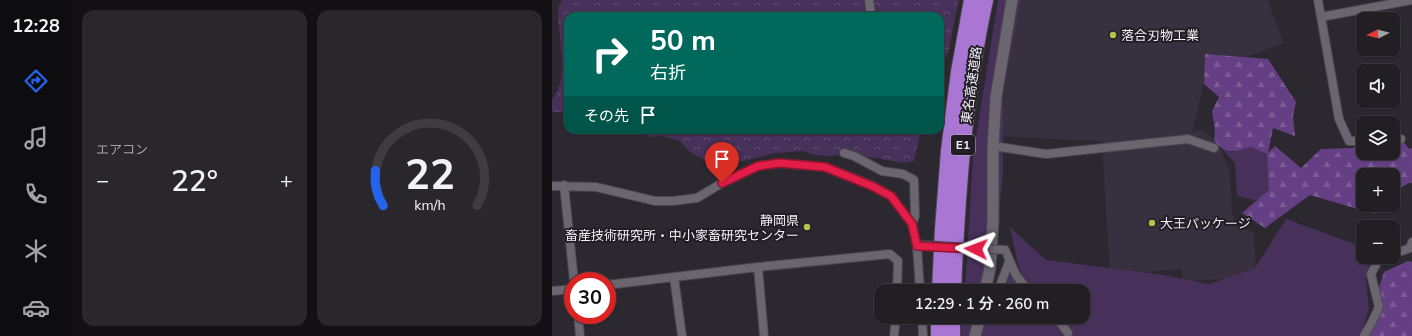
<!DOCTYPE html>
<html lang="ja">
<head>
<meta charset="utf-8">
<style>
	:root { --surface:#211e24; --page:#29272c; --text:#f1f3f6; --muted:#a2a2a6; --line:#3e3c41; --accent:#2563eb }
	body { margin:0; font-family:"Nunito Sans","Noto Sans JP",sans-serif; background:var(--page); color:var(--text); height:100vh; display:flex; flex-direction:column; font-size:15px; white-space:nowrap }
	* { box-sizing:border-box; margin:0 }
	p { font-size:13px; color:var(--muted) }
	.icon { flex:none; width:22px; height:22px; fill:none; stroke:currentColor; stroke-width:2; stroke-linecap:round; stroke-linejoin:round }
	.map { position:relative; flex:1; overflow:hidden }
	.side { display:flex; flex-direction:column; gap:10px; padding:10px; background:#121014; width:480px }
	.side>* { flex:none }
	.banner { position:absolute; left:12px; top:12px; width:380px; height:122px; border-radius:12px; box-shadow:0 1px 3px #0004,0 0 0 1px var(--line); background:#00695c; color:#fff; overflow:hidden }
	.needle { width:26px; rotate:264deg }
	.controls { position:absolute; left:804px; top:12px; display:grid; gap:8px }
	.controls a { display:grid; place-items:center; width:44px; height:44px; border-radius:8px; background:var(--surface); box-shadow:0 1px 3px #0004,0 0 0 1px var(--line); font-size:20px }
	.speed { position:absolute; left:12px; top:272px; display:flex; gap:8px; font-size:20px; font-weight:700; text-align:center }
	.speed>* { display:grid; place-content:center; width:52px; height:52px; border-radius:50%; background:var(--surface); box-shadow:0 1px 3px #0004,0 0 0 1px var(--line); line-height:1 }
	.speed .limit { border:6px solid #d22; background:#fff; color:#111 }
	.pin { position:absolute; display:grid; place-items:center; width:34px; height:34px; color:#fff; margin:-41px -17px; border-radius:50% 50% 50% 0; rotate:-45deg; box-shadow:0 0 4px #0007 }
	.pin .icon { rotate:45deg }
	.me { position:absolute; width:44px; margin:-22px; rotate:273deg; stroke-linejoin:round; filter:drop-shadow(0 0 3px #0008) }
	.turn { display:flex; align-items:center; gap:14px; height:84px; padding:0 20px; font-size:18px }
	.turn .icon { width:52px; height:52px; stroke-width:2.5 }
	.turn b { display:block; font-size:28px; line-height:34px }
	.then { display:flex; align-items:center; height:38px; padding:0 20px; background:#0003; gap:8px; font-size:15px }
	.big { font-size:30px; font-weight:600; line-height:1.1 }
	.side .card { flex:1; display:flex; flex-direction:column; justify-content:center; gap:6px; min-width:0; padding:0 14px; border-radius:12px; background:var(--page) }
	.side .dial { align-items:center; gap:0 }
	.dial svg { height:104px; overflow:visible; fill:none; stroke:var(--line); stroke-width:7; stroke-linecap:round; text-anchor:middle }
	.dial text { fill:var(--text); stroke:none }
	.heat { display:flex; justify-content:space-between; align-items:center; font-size:22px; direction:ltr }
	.side .tiles { flex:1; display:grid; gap:10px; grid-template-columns:repeat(2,1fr) }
	.trip { position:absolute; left:322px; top:284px; width:216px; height:40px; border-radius:12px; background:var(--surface); box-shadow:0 1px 3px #0004,0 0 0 1px var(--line); font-weight:600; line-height:40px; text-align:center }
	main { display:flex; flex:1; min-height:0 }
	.menu { display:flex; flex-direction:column; width:72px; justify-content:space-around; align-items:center; background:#0d0c0e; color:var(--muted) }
	.menu .icon { width:28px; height:28px }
	.menu .selected { color:var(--accent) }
	.menu b { font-size:18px; color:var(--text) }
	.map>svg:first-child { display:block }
	.built { fill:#37303e }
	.green { fill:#473059 }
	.forest { fill:url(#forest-firs) }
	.park { fill:url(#park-crowns) }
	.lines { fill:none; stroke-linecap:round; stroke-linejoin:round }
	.minor-casing { stroke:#49464d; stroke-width:10 }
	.tertiary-casing { stroke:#49464d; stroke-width:13 }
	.motorway-casing { stroke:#49464d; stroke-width:18 }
	.minor { stroke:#6a656f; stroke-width:8 }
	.tertiary { stroke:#6a656f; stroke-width:11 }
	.motorway { stroke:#aa76d4; stroke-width:16 }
	.minor-bridge-casing { stroke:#49464d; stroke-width:10; stroke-linecap:butt }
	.minor-bridge { stroke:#6a656f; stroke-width:8 }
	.route-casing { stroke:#92132f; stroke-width:10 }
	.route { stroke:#e11d48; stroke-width:7 }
	.poi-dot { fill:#b4c24a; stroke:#221e26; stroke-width:1.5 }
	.labels { text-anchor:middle; stroke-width:4; stroke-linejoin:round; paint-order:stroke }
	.shield { fill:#221e26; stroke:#b4b0b7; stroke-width:1 }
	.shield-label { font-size:12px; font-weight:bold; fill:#f2eff5 }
	.poi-label { font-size:13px; fill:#f2eff5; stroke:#221e26; text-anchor:start }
	.street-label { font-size:13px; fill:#f2eff5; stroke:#221e26 }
</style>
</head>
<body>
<main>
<nav class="menu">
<b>12:28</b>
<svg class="icon selected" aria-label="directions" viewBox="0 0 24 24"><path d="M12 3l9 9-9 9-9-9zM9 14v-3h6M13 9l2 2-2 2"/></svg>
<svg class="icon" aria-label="music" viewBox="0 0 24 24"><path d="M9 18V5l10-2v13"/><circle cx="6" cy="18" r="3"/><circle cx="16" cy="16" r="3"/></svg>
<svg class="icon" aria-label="phone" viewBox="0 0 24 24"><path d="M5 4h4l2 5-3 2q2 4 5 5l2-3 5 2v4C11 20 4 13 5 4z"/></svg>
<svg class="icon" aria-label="climate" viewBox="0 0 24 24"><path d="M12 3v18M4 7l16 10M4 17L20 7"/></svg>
<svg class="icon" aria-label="car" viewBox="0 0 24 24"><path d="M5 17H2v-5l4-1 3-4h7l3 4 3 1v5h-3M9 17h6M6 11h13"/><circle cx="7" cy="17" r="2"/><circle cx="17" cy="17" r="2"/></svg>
</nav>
<section class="side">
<div class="tiles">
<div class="card"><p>エアコン</p>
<div class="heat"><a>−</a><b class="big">22°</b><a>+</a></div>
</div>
<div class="card dial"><svg viewBox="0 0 100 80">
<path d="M14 69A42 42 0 1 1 86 69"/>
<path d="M14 69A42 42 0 0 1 8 42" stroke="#2563eb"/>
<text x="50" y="56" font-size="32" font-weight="700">22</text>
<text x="50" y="72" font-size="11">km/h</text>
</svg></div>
</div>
</section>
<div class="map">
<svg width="860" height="336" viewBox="0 0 860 336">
	<defs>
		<pattern id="forest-firs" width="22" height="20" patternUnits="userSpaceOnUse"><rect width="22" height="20" fill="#653f83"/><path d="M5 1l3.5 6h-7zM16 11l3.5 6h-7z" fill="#7c5b95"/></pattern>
		<pattern id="park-crowns" width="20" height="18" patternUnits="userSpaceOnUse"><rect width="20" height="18" fill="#473059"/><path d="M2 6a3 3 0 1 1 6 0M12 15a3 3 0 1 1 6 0" fill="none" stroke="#624e71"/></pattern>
	</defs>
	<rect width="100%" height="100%" fill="#2c2830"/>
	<path class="built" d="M463,0h253l15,43 -45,17 -29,2 -17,70 11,-1 15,11 12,31 2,38 4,15 18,7 2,45 -73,3 -2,-12 -71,6 -8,-134 -105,-5 2,-51z"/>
	<path class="green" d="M446,0h23l-18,91v81l-12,119h-26l8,-135z
		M699,147l16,7 5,37 -13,10 -22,-5 -2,-33 -14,-15 11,4z
		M734,219l77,28v10h8l-5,22 3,30 -9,27h-379l1,-10 -3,10h-18l1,-19h23l-1,5 4,-5h95v-26h-84l8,-23 19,21 -9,-29 -7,-33 36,33 111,14 52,10 46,-16z"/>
	<path class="forest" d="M653,54l63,5 28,43 -3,14 2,20 -22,-8 -5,25 7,-7 26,22 20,-19 31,-1 11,-3v8h30v-15l6,-2 10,13 3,-1v35h-3l-16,9v-17h-30v30h16l-4,9 -65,-19 -45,33 -23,-15 27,-23 -2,-36 -16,-7c-17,5 -24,8 -37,-6l1,-11 -3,-19 7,-14 -15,-13z
		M856,261l4,1v74h-49l12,-21 1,-18 8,-25z"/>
	<path class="park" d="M10,0h397l-11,53 -8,13v-50h-372v96h-16v-13c18,-19 6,-62 6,-87 0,-4 2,-8 4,-12z
		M82,130h287l-7,31 -10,2 -51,-9 -23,2 -15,-1 -12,-4 -27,2 -33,8 -32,2 -20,-10 -11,-12 -19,-5 -9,1z"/>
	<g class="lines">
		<g class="minor-casing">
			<path id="minor" d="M317,0l2,16
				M766,0l21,119 10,22h14
				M769,17l91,-17
				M841,139h8
				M441,146l53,8 142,-15 26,9
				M292,153l10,3 28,15 21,3 11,6 1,36 -3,8
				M12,185l10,96
				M0,186l44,1 59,14h18l24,-3 25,-15 36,-17 21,-3 46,4 48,19 18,10 21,28 5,22 3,45
				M453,250l11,25 12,16
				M841,250l9,1 8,-3 2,-6
				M206,267l6,69
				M122,277l8,59
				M55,285l151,-18 132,-13 8,7 -1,30
				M0,291l21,-2
				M446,291l11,-29
				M26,315l2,21
				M370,317l1,19
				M504,317l12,16
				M342,336l2,-19
				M812,336l8,-14 7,-15 -8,-33 9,-17"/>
		</g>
		<g class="tertiary-casing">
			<path id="tertiary" d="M433,291l5,-23 3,-47v-75l3,-49 16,-97
				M423,336l5,-19"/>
		</g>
		<g class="motorway-casing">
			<path id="motorway" d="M388,291l3,-62 6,-78 10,-79 13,-72
				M401,291c4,-97 11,-195 32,-291
				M387,336v-19
				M400,336v-19"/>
		</g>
		<use href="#minor" class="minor"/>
		<use href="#tertiary" class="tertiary"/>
		<use href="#motorway" class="motorway"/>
		<g class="minor-bridge-casing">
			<path id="minor-bridge" d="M369,245l84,5"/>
		</g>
		<use href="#minor-bridge" class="minor-bridge"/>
	</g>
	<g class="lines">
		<g class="route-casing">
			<path id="route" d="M170,183l36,-17 21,-3 46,4 47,19 19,10 21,28 5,22 59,3"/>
		</g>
		<use href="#route" class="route"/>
	</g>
	<g class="poi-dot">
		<circle cx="561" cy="35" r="4"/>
		<circle cx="600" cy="223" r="4"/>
		<circle cx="255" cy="227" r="4"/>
	</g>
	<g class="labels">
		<rect class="shield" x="399" y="135" width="24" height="20" rx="3"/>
		<g class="shield-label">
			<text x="411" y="149">E1</text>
		</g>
		<g class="poi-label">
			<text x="569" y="40">落合刃物工業</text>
			<text x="247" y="225" text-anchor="end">静岡県<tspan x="247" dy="15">畜産技術研究所・中小家畜研究センター</tspan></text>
			<text x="608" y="228">大王パッケージ</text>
		</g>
		<g class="street-label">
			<text transform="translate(419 85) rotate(-82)" y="5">東名高速道路</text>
		</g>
	</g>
</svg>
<div class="controls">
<a><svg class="needle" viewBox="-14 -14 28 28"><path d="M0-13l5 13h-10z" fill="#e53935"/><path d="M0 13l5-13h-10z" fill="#a2a2a6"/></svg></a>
<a><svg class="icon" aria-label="sound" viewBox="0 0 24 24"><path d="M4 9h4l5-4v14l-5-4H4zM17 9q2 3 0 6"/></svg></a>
<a><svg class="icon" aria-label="layers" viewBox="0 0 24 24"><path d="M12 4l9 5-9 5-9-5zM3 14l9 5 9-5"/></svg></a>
<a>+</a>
<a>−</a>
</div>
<div class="speed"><div class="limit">30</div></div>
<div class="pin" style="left:170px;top:183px;background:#d93025"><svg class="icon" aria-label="arrive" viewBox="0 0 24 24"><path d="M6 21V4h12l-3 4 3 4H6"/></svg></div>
<svg class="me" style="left:424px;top:249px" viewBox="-20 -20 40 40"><path d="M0-17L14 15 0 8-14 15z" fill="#e11d48" stroke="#fff" stroke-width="4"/></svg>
<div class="trip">12:29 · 1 分 · 260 m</div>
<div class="banner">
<div class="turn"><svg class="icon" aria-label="right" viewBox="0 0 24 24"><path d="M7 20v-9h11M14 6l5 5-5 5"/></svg><div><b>50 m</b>右折</div></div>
<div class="then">その先<svg class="icon" aria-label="arrive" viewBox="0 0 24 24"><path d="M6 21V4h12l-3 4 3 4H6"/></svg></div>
</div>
</div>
</main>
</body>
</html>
